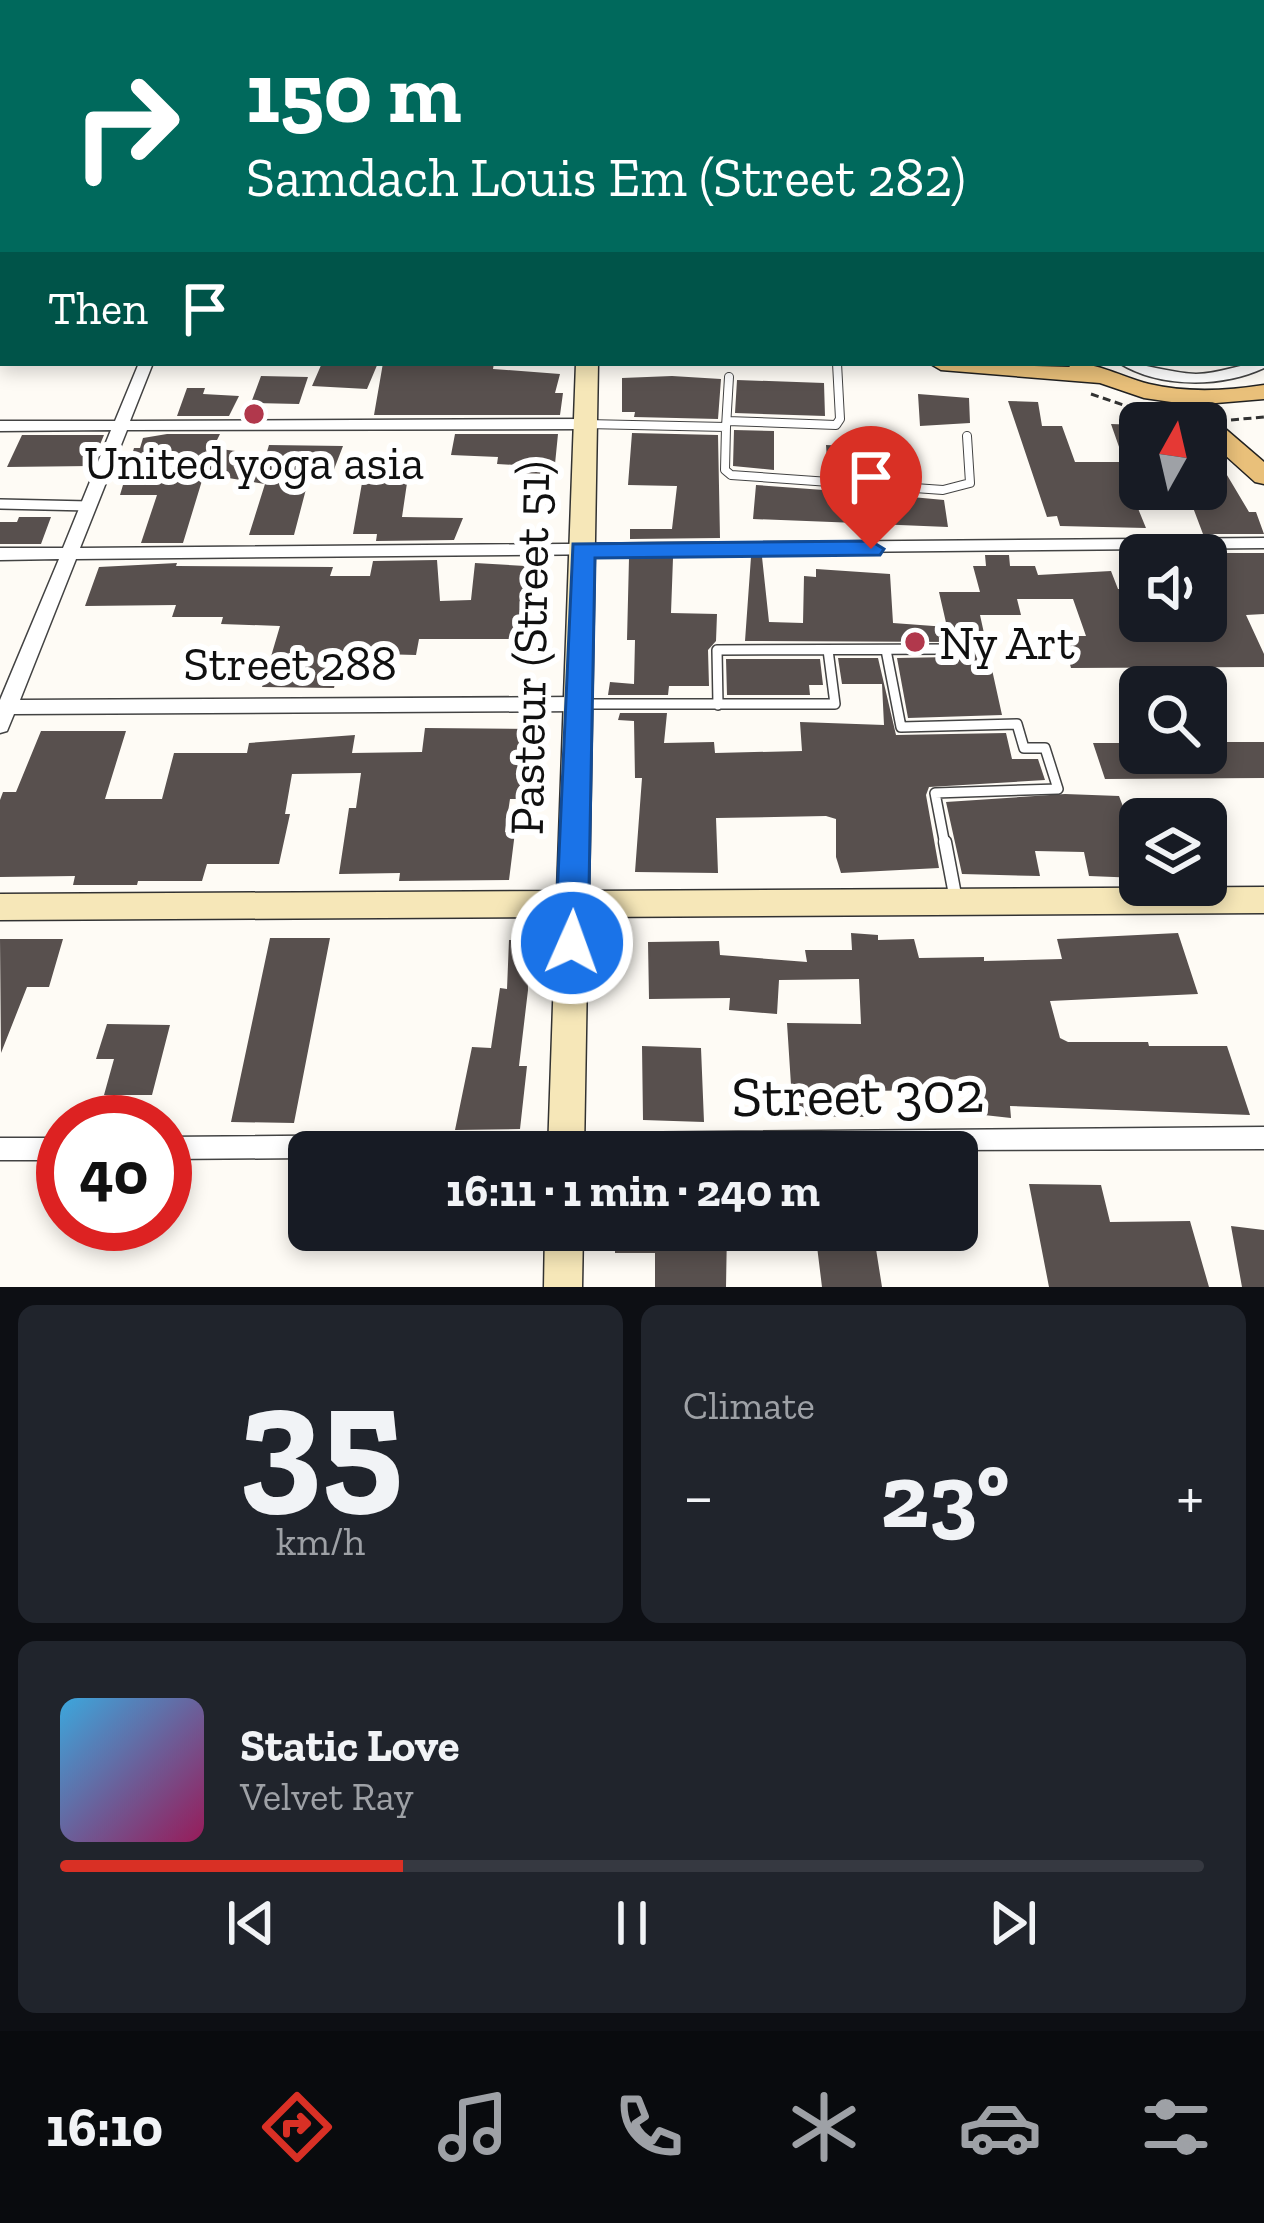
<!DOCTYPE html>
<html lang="en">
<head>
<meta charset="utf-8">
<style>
	:root { --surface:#171b24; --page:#20242c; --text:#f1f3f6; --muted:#9ea1a6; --line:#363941; --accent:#d93025 }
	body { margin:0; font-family:"Zilla Slab",serif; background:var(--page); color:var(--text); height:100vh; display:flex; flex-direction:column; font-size:45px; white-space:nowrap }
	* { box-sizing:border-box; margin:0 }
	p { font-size:39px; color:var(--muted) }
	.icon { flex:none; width:66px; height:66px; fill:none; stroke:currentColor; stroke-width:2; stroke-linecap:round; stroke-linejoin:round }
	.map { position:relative; height:1287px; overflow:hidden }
	.details { display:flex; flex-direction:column; gap:18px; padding:18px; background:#0d0f14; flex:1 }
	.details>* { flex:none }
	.top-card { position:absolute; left:0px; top:0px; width:1266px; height:366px; box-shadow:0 6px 18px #0003; background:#00695c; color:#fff; overflow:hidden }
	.needle { width:78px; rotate:8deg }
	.fabs { position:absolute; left:1119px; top:402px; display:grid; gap:24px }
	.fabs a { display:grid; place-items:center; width:108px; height:108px; border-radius:18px; background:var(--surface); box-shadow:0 6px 18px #0003; font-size:60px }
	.speed { position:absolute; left:36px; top:1095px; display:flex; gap:24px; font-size:60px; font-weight:700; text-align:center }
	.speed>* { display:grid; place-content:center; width:156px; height:156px; border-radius:50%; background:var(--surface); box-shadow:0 6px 18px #0003; line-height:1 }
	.speed .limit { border:18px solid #d22; background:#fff; color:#111 }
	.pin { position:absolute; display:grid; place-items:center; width:102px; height:102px; color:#fff; margin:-123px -51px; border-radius:50% 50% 50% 0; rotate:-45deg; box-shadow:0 0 12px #0007 }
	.pin .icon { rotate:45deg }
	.me { position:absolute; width:132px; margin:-66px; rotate:2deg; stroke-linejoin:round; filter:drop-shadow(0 0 9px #0008) }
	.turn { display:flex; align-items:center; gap:42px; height:252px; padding:0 48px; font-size:54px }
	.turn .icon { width:156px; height:156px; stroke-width:2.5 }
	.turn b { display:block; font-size:84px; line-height:102px }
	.then { display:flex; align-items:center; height:114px; padding:0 48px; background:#0003; gap:24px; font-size:45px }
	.big { font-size:90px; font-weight:700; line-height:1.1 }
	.details .card { flex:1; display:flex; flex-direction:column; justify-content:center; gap:18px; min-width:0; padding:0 42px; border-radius:18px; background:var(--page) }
	.details .dial { align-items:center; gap:0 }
	.dial b { font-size:156px; line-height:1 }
	.song { display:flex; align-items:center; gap:36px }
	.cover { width:144px; height:144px; border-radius:18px; background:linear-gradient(135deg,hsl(200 70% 55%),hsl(330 70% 35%)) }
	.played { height:12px; border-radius:6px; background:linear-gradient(90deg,var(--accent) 30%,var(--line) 30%) }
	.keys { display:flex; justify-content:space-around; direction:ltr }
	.heat { display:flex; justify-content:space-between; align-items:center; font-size:66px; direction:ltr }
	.details .tiles { flex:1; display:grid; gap:18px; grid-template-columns:1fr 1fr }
	.card:last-child { grid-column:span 2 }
	.trip { position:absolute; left:288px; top:1131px; width:690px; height:120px; border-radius:18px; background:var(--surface); box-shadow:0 6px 18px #0003; font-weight:700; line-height:120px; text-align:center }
	.tab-bar { display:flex; height:192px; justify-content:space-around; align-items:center; background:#090b0e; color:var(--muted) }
	.tab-bar .icon { width:84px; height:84px }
	.tab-bar .selected { color:var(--accent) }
	.tab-bar b { font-size:54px; color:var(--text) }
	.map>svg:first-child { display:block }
	.building { fill:#58504e }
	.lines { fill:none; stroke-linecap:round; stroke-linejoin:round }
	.lane-far2-casing { stroke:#434343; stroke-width:10 }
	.lane-far1-casing { stroke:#434343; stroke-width:12 }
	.lane-casing { stroke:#434343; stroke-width:15 }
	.street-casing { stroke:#434343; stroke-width:3 }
	.secondary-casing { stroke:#323232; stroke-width:3 }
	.primary-casing { stroke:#212121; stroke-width:3 }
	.path { stroke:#323232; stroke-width:3; stroke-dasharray:8 4.5; stroke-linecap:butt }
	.lane-far2 { stroke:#fff; stroke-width:8 }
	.lane-far1 { stroke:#fff; stroke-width:9 }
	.lane { stroke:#fff; stroke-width:12 }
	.street { fill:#fff; fill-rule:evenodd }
	.secondary { fill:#f6e7b8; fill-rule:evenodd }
	.primary { fill:#e9c07a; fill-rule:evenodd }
	.route { fill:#1a73e8; stroke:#114b97; stroke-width:3 }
	.poi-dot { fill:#b1384c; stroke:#fff; stroke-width:4.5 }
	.labels { text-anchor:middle; stroke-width:12; stroke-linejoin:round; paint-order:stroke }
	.poi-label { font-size:48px; fill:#101010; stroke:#fff }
	.street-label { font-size:48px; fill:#101010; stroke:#fff }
	.near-street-label { font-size:57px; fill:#101010; stroke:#fff }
</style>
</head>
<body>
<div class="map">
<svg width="1264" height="1287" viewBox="0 0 1264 1287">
	<rect width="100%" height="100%" fill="#fefbf5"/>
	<path class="building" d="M322,363h56l-11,26 -55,-3z
		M383,363h111l-1,6 67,5 -5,19h8l-3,22h-186z
		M261,376l47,1 -9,27 -48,-1z
		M672,376l49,3 -3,40 -84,-2 1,-5h-13v-34z
		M737,380l87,3 1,33 -90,-3z
		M187,388h18l-2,6 36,2 -10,20h-52z
		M918,394l51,4 1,25 -50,3z
		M1008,401l30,1 4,24h20l13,36h44l27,66 -86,-2 -3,-10 -10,1z
		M1111,424l29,1v40l-15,-1z
		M734,430l40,1v39l-41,-4z
		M632,433l86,2 2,103 -90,1v-10h42l5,-43 -49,-1z
		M167,434h53l-7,14 53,7 3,-10 74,1 -10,26 -22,-2 -17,65h-45l16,-51 -61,-10 -21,69h-42l16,-48h-37l14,-47h6l3,-10z
		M455,434h103l-4,40 -39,-1 1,-8 -19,-1 1,-7 -47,-2z
		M22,435h82l-13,31 -84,1z
		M826,445l81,3 3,31 -82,-5z
		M1221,465l28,47h7l8,22h-61l-17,-45h20v-23z
		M362,483h45l-5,34 61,1 -9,22 -78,1 1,-7h-24z
		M756,485l95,7 6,31 -104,-4z
		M869,493l75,7 4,27 -73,-3z
		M19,517h32l-10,27h-41v-22h17z
		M1212,553h52v61l-18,1 18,39v13l-193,1 -9,-32h24l-13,-37h-56l4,16h-41l22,100 -94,3 -11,-60 56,-1 6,-7 -4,-8 -210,-1 6,-84h11l7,65 34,1 1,-47 12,1v-8l74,5 3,49 54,4 -8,-35h41l-7,-26h13l-1,-11h24l1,11h25l3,9 73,-4 7,18h22v47l66,-1v-73h10z
		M629,558h44l-2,55 46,1 -1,27 -8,9 1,36h-40l-1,9h-60l2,-13 24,2 1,-44h-8z
		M437,560l3,41 31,-1 4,-37 67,4 -8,22 -2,50h-113l-3,16 -74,-2 -8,35 -72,-1 18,-61 -59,-2 2,-7h-51l4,-12 -91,1 14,-39 78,-4 -1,3 157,1 -3,9h40l3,-15z
		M838,658h40l18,77 110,-2 6,26h26l7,21 -116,7 -3,8 13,73 -98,5 -5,-16v-38l-10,-3 -110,2 2,55 -83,-1 7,-94h-7l-1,-57 -16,-1 2,-7h47l-3,30 50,-1 1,11 87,-2 -2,-29 84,3 -2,-41h-40z
		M726,659h94l3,26h-14l1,10h-83z
		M425,728l113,1 -4,46h-13l-2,24h-9l-5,33h10l-6,48 -110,1 1,-8 -61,1 10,-66h7l5,-35 -69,1 -7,40h5l-11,50h-72l-5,17h-64l-1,4h-64l2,-9 -75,1v-77l3,-8h13l25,-61h85l-21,68h57l12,-46h73l2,-10 106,-8 -3,18 70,-1z
		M1206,742h58v36l-159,1 -12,-36h47v10h66z
		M1065,794l54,2 13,34 7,48 -50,-2 -5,-24 -49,-1 5,25 -78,-2 -16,-72z
		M851,933l27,2v5l36,-1 5,19 65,-1v4l78,-2 -5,-20 121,-6 20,61 -148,7 10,37 8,4h80l1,4h78l23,69 -240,-9 1,12 -36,-4 -2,-33 -38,-3 2,12 -69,1 3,26 -78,-1 -6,-93 74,1 -2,-45 -80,1 -2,34 -48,-4 1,-12 -81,1 -1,-57 71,-1 1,14 87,7 -2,-12h47z
		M270,938h60l-36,185 -63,-1z
		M0,939h63l-14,48h-22l-26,66z
		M509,940h18l1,50 -9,76h8l-7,63 -65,1 17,-83 19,1 9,-60 7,1z
		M107,1024l63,1 -18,70h-48l10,-36h-18z
		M642,1046l59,2 3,74 -61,-2z
		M1029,1184l72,1 9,37 80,-1 19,66h-160z
		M1231,1226l33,4v57h-22z
		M615,1230h112l-1,57h-71v-34h-40z
		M815,1230h58l9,57h-60z"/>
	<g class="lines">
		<g class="lane-far2-casing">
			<path id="lane-far2" d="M727,421l109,4 4,-6 -3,-56
				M586,424l140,3 3,-50
				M726,427l-1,43 6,5 212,15 27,-7 -3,-47
				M859,484l2,11"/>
		</g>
		<g class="lane-far1-casing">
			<path id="lane-far1" d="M860,492l11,57
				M0,504l89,2
				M886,650l15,77 116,-3 7,24h21l13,41 -123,4 10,52
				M585,704h250l-7,-54
				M718,705l-1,-55 233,-1"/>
		</g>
		<g class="lane-casing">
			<path id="lane" d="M945,842l11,58"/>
		</g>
		<g class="street-casing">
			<path id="street" d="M271,0h10v3h-10z
				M507,0h62l-5,3h-62z
				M0,26h3v6h-3z
				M1263,46h1v7h-1z
				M0,91h3v6h-3z
				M1263,149h1v8h-1z
				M1263,303h1v9h-1z
				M1264,359v9c-43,20 -105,20 -145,-5 26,0 50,10 77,11 24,0 45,-11 67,-11z
				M139,363h14l-23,58 456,-2 8,5 -8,5 -459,1 -47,118 1184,-10v10l-1188,11 -56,141 560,-3 7,2 2,5 -2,5 -7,2 -566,3 -7,17 -7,2v-33l59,-141 -59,1v-12h63l48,-118 -111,1v-10h115z
				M1264,1127v22l-955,3v6l-144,1v-22z
				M0,1138h63v22h-63z"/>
		</g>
		<g class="secondary-casing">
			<path id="secondary" d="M507,0h16v3h-16z
				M576,363h22l-9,528 675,-4v26l-676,4 -4,235h-36l8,-235 -556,3v-26l557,-3z
				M545,1230h38l-1,57h-38z"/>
		</g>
		<g class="primary-casing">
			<path id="primary" d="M932,0h16l2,3h-16z
				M1263,276h1v14h-1z
				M0,288h3v14h-3z
				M929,363l141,4 -3,-4c34,0 51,13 82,21 38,9 77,7 115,1v14l-72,6 -48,-7 -44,-15 -159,-13z
				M1206,417l9,3 49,42v22l-9,-2 -49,-44v-15h-11z"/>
		</g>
		<path class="path" d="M1091,394l62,21 36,5
			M1231,420l33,-3"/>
		<use href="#lane-far2" class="lane-far2"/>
		<use href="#lane-far1" class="lane-far1"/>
		<use href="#lane" class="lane"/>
		<use href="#street" class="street"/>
		<use href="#secondary" class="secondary"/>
		<use href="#primary" class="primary"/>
	</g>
	<path class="route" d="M871,541l13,8 -4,6 -285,3 -7,385 -5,10 -11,4 -12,-4 -5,-10 18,-399z"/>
	<g class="poi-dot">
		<circle cx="254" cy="414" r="12"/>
		<circle cx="915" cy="642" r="12"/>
	</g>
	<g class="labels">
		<g class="poi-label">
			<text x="254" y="479">United yoga asia</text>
			<text x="939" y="659" text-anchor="start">Ny Art</text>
		</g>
		<g class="street-label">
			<text transform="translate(529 648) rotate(-89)" y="17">Pasteur (Street 51)</text>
			<text x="290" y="680">Street 288</text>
		</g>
		<g class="near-street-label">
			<text transform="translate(858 1094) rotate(-1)" y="20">Street 302</text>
		</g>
	</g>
</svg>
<div class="fabs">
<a><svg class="needle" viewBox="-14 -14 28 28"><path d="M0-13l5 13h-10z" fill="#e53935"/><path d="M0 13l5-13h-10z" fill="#9ea1a6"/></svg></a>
<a><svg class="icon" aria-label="sound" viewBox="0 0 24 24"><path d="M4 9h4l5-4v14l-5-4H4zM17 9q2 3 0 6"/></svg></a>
<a><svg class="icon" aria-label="search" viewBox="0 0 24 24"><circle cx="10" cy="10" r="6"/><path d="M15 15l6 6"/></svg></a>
<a><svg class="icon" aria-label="layers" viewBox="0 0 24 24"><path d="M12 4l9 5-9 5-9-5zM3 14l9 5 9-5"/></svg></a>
</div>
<div class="speed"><div class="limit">40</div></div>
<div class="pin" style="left:871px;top:549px;background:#d93025"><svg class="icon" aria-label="arrive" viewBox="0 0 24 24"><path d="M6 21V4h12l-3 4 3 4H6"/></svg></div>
<svg class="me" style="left:572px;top:943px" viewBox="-20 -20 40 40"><circle r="17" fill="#1a73e8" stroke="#fff" stroke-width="3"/><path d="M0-11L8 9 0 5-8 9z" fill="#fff"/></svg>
<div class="trip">16:11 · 1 min · 240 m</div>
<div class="top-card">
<div class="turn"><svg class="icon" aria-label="right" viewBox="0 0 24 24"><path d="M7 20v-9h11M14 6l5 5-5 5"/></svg><div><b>150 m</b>Samdach Louis Em (Street 282)</div></div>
<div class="then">Then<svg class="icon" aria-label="arrive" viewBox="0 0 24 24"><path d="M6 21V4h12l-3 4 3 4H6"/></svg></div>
</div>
</div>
<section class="details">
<div class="tiles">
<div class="card dial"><b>35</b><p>km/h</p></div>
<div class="card"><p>Climate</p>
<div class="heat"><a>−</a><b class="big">23°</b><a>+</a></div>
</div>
<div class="card">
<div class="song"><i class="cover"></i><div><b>Static Love</b><p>Velvet Ray</p></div></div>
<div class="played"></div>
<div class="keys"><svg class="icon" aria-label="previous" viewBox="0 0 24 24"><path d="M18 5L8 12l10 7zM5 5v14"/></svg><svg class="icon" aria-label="pause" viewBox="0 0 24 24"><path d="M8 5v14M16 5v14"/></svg><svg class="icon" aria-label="next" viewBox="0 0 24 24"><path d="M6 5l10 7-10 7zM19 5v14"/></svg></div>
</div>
</div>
</section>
<nav class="tab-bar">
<b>16:10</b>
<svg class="icon selected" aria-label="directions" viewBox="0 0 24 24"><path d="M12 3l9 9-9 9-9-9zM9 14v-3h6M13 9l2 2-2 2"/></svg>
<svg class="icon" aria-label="music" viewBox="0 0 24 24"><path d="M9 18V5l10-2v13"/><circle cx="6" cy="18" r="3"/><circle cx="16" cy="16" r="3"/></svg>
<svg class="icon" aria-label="phone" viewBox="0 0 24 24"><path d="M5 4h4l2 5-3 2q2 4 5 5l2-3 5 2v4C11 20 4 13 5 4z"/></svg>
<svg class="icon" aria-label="climate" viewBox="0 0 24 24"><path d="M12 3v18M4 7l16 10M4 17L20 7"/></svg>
<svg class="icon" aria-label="car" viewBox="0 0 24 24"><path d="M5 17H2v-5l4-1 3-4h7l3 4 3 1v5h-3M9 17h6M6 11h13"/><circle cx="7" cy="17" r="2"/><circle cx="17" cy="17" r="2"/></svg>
<svg class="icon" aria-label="filters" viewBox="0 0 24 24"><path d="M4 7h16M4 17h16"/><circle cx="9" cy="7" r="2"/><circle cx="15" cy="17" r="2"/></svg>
</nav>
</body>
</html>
